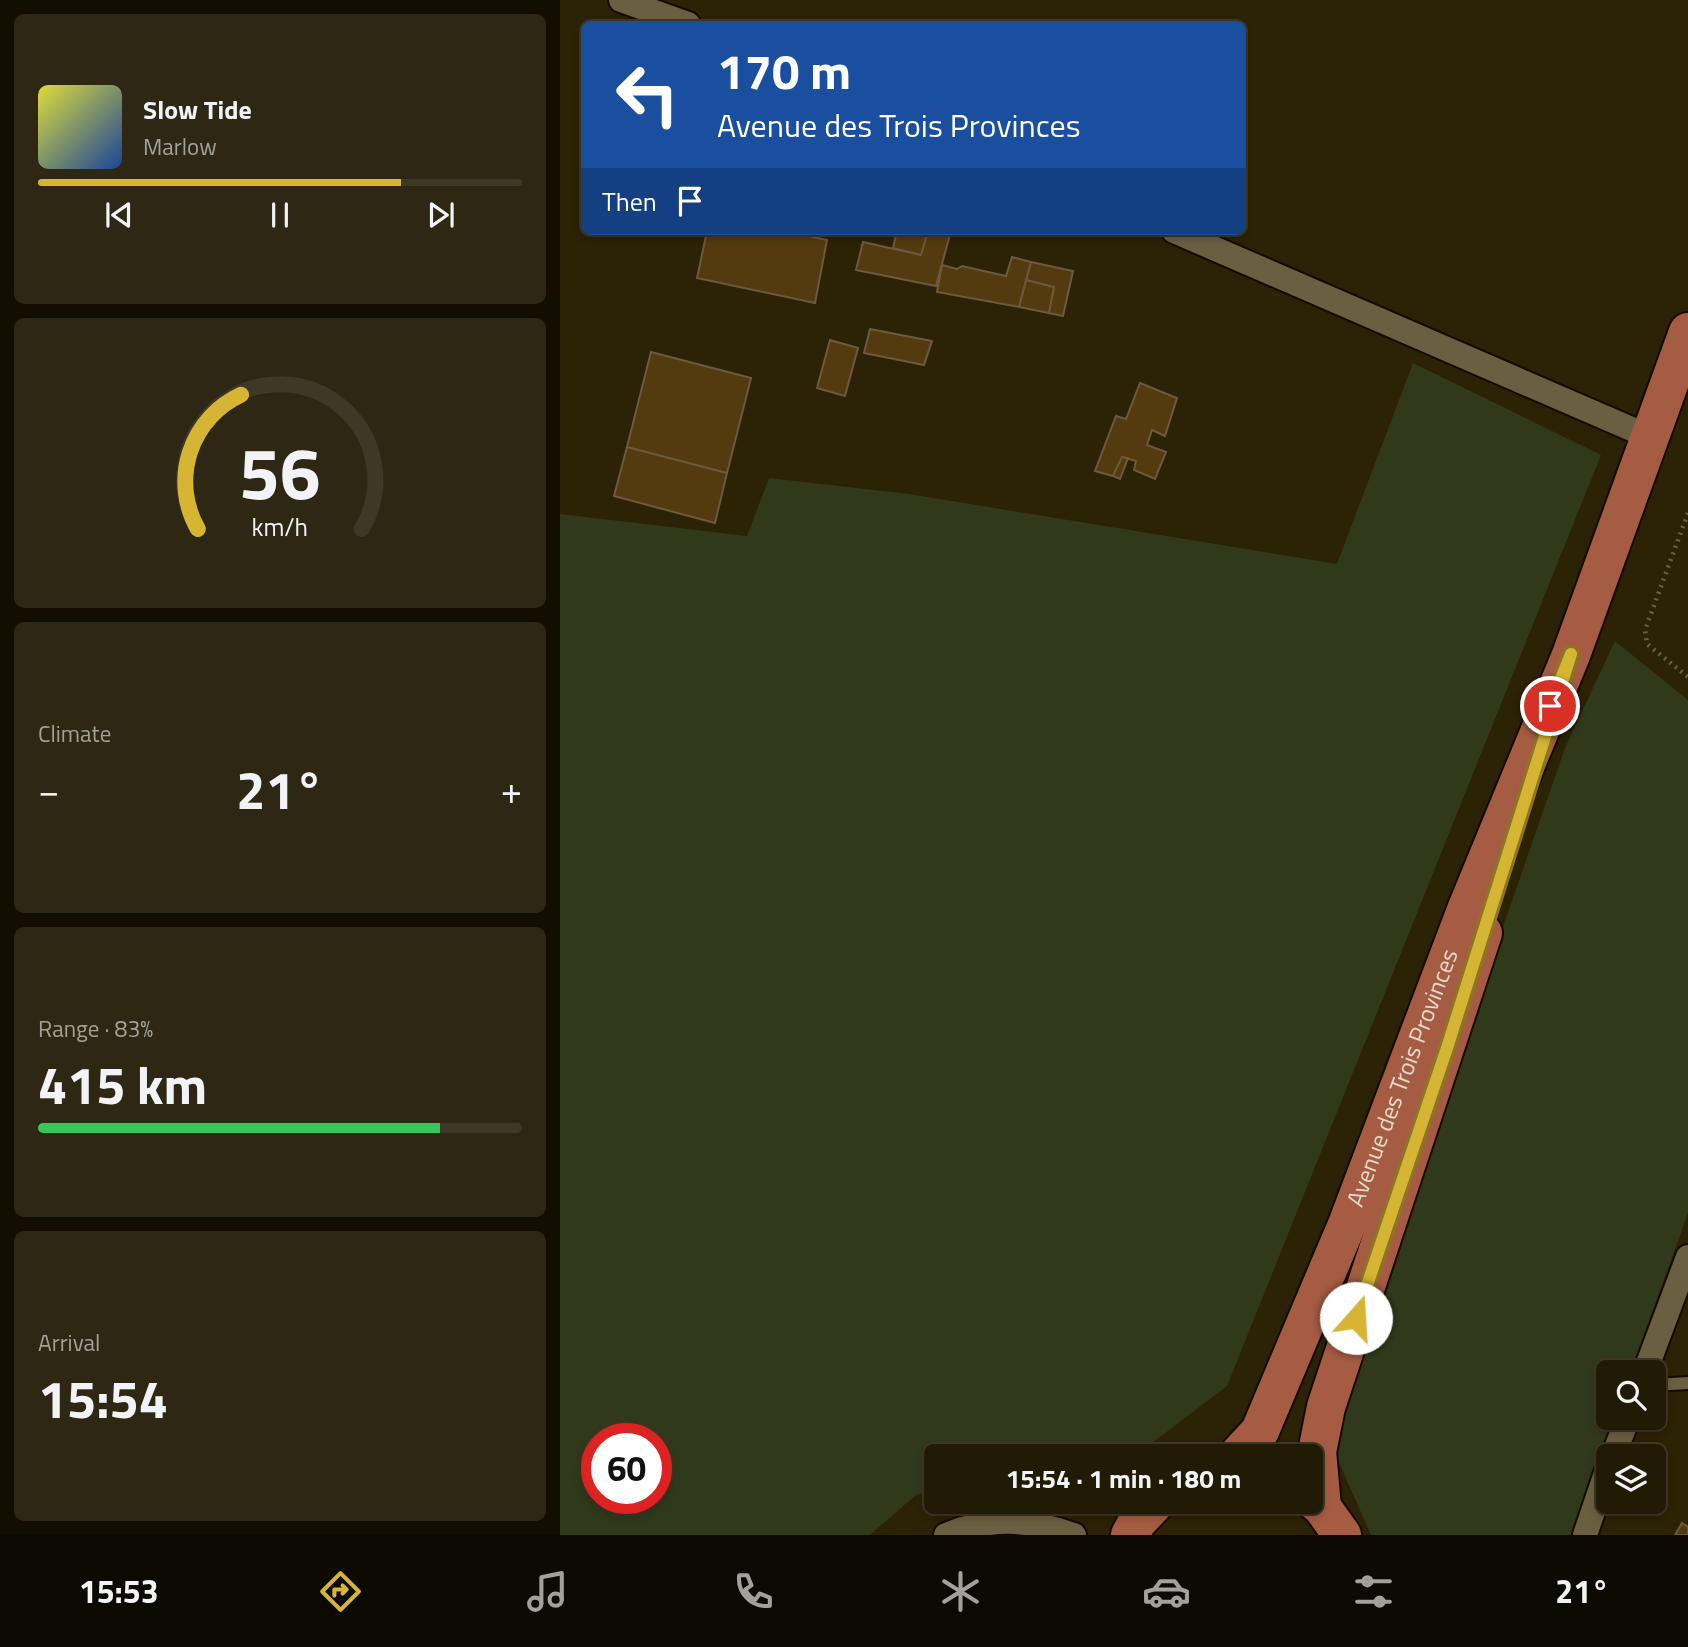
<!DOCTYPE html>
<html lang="en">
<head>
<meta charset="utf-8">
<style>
	:root { --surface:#211a04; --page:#2d2713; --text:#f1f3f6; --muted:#a2a19a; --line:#3e3826; --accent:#d6b534 }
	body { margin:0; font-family:"Titillium Web",sans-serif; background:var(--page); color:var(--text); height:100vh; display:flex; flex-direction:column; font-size:26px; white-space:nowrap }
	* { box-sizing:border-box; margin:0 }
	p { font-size:23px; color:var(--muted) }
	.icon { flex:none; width:38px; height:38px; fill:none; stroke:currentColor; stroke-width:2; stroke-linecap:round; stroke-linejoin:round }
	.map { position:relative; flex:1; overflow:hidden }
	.side { display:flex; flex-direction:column; gap:14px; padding:14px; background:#120e02; width:560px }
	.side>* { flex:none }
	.top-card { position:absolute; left:21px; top:21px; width:665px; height:214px; border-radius:10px; box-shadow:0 4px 10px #0003,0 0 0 2px var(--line); background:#1a4fa0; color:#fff; overflow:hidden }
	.buttons { position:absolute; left:1036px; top:1360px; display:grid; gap:14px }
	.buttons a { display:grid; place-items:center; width:70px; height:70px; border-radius:10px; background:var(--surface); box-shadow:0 4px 10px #0003,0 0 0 2px var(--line); font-size:35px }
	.speed { position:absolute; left:21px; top:1423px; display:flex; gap:14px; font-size:35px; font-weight:700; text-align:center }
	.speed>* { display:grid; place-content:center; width:91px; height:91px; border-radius:50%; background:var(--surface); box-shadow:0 4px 10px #0003,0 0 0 2px var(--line); line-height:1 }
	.speed .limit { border:10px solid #d22; background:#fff; color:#111 }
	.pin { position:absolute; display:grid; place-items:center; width:60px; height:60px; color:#fff; margin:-30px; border:4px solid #fff; border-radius:50%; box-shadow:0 2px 7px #0007 }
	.me { position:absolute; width:77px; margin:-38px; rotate:19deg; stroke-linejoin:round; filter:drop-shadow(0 0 5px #0008) }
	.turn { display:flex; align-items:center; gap:24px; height:147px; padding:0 21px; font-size:32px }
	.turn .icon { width:91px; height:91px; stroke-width:2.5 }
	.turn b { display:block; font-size:49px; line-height:60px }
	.then { display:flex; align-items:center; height:66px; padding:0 21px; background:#0003; gap:14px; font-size:26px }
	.big { font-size:52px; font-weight:700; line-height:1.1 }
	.side .card { flex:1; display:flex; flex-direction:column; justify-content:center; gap:10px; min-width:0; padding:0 24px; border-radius:10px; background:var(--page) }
	.side .dial { align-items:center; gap:0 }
	.dial svg { height:182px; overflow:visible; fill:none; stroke:var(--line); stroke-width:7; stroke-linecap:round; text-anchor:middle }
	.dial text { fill:var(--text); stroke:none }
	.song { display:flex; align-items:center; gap:21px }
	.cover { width:84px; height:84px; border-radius:10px; background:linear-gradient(135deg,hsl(60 70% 55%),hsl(220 70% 35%)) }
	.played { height:7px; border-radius:4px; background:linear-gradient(90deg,var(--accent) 75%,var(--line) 75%) }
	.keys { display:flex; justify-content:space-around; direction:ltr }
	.heat { display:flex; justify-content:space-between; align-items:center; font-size:38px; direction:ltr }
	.charge { height:10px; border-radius:5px; background:linear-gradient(90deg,#34c759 83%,var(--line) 0) }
	.trip { position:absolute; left:364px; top:1444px; width:399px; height:70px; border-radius:10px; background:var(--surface); box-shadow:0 4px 10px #0003,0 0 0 2px var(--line); font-weight:700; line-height:70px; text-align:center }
	.tab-bar { display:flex; height:112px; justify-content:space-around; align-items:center; background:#0d0a02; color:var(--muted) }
	.tab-bar .icon { width:49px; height:49px }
	.tab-bar .selected { color:var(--accent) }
	.tab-bar b { font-size:32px; color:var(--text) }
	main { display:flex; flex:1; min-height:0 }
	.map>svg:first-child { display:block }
	.green { fill:#303a1b; fill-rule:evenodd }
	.building { fill:#533b0f; stroke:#6c5a3f; stroke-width:2 }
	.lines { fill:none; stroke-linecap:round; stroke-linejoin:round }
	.service-casing { stroke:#150b00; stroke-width:16 }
	.minor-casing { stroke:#150b00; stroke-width:28 }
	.primary-casing { stroke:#150b00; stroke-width:42 }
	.path { stroke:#696048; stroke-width:4.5; stroke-dasharray:2 5; stroke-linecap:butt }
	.service { stroke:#6b5f42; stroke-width:12 }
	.minor { stroke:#6b5f42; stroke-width:24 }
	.primary { stroke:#a65c43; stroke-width:38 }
	.route-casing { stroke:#8b7622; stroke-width:18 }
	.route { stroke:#d6b534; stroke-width:12 }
	.labels { text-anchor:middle; stroke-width:7; stroke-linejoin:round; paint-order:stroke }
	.street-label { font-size:24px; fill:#e0daca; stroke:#110c03 }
</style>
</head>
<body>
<main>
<section class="side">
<div class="card">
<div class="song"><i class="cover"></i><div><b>Slow Tide</b><p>Marlow</p></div></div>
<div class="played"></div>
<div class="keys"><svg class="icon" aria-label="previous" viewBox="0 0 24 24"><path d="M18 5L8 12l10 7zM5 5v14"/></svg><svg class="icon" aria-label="pause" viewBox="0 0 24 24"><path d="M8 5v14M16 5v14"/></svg><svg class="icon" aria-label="next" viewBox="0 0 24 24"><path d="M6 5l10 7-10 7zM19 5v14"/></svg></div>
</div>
<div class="card dial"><svg viewBox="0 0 100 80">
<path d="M14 69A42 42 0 1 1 86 69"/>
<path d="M14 69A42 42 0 0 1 33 10" stroke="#d6b534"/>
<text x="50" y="56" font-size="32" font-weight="700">56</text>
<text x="50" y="72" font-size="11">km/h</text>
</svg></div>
<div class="card"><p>Climate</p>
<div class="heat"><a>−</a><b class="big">21°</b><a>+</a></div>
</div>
<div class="card"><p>Range · 83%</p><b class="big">415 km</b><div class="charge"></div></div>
<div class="card"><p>Arrival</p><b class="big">15:54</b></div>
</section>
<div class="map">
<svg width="1128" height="1535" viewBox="0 0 1128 1535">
	<rect width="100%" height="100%" fill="#2c2205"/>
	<path class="green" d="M853,363l188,92 -374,931 -92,70h-199v33l-20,6 -46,40h-310v-1021l187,22 22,-58 140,16 428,70zM37,1438h59v60h-59z
		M1055,641l73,59v513l-57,159h-23v46h7l-42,117h-202l-34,-77 4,-30 67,-203 8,-47 149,-430z"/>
	<path class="building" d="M147,231h78l42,9 -12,63 -118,-25z
		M337,231h31l-7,24 -28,-7z
		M368,231h23l-15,55 -80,-16 7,-28 58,13z
		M452,257l19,5 -12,45 -82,-15 5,-27 15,4 5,-3 44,10z
		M471,262l42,9 -10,45 -14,-3 5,-26 -28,-7z
		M466,280l28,7 -5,26 -30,-6z
		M310,329l62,12 -8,24 -60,-12z
		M270,340l28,8 -13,48 -28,-8z
		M91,352l100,26 -24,95 -100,-26z
		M580,383l37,15 -12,38 -13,-6 -5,15 19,7 -11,27 -21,-9 2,-9 -14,-4 -9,19 -18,-5 21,-55 10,3z
		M67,447l100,26 -12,50 -101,-27z
		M562,457l6,1 -8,21 -7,-3z
		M1122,1523l6,4v8h-13z"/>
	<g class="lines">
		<g class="service-casing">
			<path id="service" d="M1094,1385l34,-2"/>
		</g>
		<g class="minor-casing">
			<path id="minor" d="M61,0l67,24
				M614,231l476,206
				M1085,1372l43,-115
				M1053,1456l15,-38
				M386,1535c46,-19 81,-16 128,0
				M1025,1535l23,-68"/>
		</g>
		<g class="primary-casing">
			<g id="primary">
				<path id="s1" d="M677,1456l23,-25 88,-209 118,-312 105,-255 117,-323"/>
				<path d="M751,1498l11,9 20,28"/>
				<path d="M762,1507l-5,-55 9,-45 157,-474"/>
				<path d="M570,1535l7,-13 19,-20"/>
			</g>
		</g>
		<path class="path" d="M1128,513l-43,117 2,14 41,33"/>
		<use href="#service" class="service"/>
		<use href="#minor" class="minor"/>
		<use href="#primary" class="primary"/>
	</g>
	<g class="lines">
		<g class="route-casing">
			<path id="route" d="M796,1318l91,-270 124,-394 -21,52"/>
		</g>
		<use href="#route" class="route"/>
	</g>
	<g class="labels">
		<g class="street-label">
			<text dy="8" stroke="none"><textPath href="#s1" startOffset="415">Avenue des Trois Provinces</textPath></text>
		</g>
	</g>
</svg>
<div class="buttons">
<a><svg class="icon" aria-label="search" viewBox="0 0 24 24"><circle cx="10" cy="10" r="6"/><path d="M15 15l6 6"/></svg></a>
<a><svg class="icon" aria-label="layers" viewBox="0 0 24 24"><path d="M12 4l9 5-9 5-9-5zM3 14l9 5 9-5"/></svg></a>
</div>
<div class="speed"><div class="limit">60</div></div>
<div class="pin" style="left:990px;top:706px;background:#d93025"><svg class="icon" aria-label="arrive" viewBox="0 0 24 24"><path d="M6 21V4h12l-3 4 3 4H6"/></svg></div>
<svg class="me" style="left:796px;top:1318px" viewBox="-20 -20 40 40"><circle r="19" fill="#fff"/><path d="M0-13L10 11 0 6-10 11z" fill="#d6b534"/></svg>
<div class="trip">15:54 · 1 min · 180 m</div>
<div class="top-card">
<div class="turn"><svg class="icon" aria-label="left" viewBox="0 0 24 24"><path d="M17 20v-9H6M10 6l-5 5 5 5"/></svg><div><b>170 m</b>Avenue des Trois Provinces</div></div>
<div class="then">Then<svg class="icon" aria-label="arrive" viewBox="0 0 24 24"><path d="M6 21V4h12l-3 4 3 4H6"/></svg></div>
</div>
</div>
</main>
<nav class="tab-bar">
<b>15:53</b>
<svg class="icon selected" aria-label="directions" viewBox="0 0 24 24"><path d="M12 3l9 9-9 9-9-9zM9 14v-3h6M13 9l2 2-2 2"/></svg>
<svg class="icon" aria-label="music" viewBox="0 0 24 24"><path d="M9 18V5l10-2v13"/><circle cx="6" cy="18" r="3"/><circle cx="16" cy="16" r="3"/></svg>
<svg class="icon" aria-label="phone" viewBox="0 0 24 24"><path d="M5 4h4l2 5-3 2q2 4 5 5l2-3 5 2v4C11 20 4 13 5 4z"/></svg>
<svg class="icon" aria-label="climate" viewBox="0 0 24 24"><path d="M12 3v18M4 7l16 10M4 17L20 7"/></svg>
<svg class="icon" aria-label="car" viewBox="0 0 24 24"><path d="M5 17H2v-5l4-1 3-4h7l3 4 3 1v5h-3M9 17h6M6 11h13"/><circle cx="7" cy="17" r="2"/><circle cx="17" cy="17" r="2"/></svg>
<svg class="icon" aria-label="filters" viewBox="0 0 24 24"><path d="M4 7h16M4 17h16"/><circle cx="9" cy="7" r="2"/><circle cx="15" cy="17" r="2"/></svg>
<b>21°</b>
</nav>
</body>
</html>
